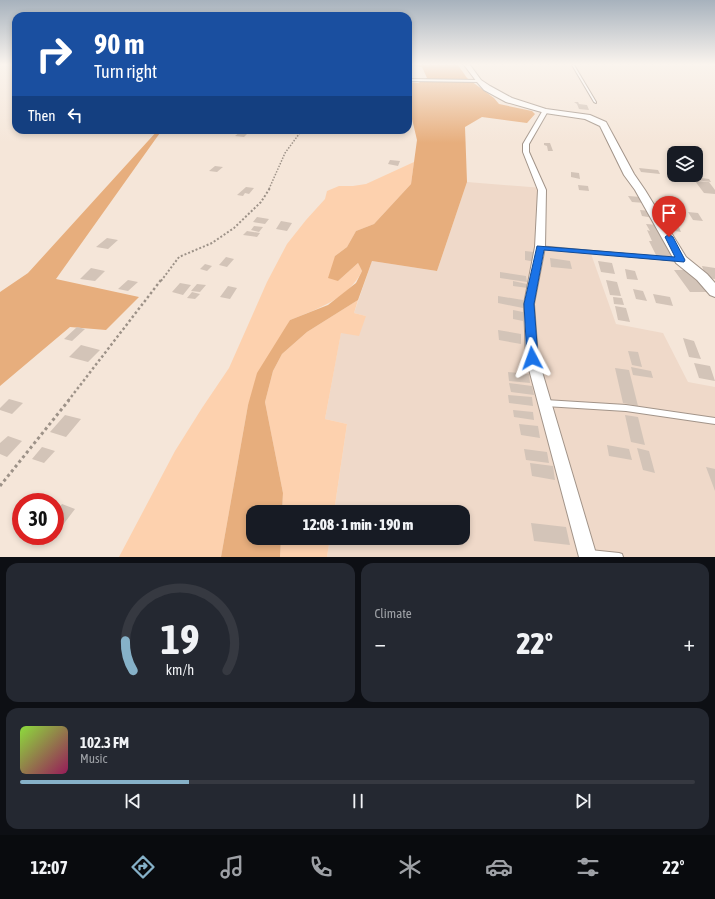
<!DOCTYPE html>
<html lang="en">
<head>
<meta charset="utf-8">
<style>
	:root { --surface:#171b24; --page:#242831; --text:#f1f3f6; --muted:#9ea1a6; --line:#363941; --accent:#86b1c8 }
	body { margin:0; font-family:"Asap Condensed",sans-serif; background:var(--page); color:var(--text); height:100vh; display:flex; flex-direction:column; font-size:15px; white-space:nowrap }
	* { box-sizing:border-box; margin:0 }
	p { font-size:13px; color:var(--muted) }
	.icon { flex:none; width:22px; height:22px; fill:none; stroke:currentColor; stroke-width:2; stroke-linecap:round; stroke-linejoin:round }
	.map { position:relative; height:557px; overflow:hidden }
	.details { display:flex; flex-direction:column; gap:6px; padding:6px; background:#0d0f14; flex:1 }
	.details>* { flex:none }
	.banner { position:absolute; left:12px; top:12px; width:400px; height:122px; border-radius:12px; box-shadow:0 2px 6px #0003; background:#1a4fa0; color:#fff; overflow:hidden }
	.fabs { position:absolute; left:667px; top:146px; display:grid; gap:8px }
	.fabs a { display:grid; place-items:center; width:36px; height:36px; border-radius:8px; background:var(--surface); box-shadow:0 2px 6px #0003; font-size:20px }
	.speed { position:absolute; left:12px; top:493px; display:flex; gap:8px; font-size:20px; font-weight:700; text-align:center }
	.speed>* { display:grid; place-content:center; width:52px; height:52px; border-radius:50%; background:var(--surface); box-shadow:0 2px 6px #0003; line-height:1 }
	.speed .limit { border:6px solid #d22; background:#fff; color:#111 }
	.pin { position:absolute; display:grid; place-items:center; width:34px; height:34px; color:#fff; margin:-41px -17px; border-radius:50% 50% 50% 0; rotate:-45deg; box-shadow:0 0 4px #0007 }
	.pin .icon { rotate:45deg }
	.me { position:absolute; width:44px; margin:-22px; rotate:356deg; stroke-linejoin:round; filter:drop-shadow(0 0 3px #0008) }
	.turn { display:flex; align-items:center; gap:14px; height:84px; padding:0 16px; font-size:18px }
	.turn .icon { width:52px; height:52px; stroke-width:2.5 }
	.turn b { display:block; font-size:28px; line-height:34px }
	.then { display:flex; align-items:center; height:38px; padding:0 16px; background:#0003; gap:8px; font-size:15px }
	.big { font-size:30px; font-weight:800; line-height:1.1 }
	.details .widget { flex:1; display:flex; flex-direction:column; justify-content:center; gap:6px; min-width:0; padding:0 14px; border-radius:12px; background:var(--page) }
	.details .dial { align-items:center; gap:0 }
	.dial svg { height:104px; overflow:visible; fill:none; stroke:var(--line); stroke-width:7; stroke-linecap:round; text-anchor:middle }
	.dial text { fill:var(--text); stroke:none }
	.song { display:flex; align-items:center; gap:12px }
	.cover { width:48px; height:48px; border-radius:6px; background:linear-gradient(135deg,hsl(90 70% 55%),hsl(330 70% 35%)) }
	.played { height:4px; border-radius:2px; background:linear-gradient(90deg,var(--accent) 25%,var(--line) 25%) }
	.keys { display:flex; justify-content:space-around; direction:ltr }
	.heat { display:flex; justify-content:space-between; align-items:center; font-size:22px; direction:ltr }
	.details .tiles { flex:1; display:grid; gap:6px; grid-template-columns:1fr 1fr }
	.widget:last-child { grid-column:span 2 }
	.trip { position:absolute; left:246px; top:505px; width:224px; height:40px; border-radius:12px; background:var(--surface); box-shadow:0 2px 6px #0003; font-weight:800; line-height:40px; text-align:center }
	.tabs { display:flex; height:64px; justify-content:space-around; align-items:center; background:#090b0e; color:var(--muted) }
	.tabs .icon { width:28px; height:28px }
	.tabs .selected { color:var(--accent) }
	.tabs b { font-size:18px; color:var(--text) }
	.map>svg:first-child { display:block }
	.built { fill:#efd9c9 }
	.green { fill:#fdd1ae }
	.water { fill:#e7ae7d }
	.building { fill:#d3c4b8 }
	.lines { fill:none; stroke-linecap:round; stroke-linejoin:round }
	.lane-casing { stroke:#a29489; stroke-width:2 }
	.street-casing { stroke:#a29489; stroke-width:2 }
	.secondary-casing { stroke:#a29489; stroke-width:2 }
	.path-far3 { stroke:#9d9288; stroke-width:1.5; stroke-dasharray:1.5 1.5; stroke-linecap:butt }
	.path-far2 { stroke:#9d9288; stroke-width:2; stroke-dasharray:2 2; stroke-linecap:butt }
	.path-far1 { stroke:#9d9288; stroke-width:2.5; stroke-dasharray:2.5 2.5; stroke-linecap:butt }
	.path { stroke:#9d9288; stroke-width:3; stroke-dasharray:3 3; stroke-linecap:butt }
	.lane { fill:#fff; fill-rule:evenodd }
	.street { fill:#fff; fill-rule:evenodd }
	.secondary { fill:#fff; fill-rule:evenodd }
	.route { fill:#1a73e8; stroke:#114b97 }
</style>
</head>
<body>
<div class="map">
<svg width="715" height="557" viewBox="0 0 715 557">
	<rect width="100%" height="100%" fill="#f5e6d9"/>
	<path class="built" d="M467,182l76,6 2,58 45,5 26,73 47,9 25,49 27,5v170h-388l3,-19h133v-26h-129l13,-88 -22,-5 16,-87 25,-16 -12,-3 18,-52 65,10z"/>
	<path class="green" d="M414,162l-3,22 -37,40 -18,7 -9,16 -12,9 3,25 20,-18 4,8c-14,28 -45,38 -72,49l-42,85 -27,152h-102l56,-106 27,-43 27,-40 38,-86 20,-38 19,-24 19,-21 2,-8 12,-5h14l13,-2z
		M358,300l-4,13 12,3 -7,20 -18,-3 -16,86 22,5 -13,88h-52l1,-19 -18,-91 8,-31 9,-17 25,-22z
		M281,538h49l-3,19h-47z"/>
	<path class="water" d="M408,65h50l9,13 27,20 5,6 33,7 3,3 -8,9 -45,-6 -17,10 2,55 -30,89 -65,-10 -14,39 -51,32 -25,22 -9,17 -8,31 18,91 -1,19h-29v26h28l-1,19h-59l27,-152 9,-32 33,-53 38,-15 28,-22 6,-12 -4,-8 -20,18 -10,-3 7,-22 12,-9 9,-16 18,-7 37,-40 6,-44 -5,-21 -4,-7v-30l10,1 9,-5 -5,-11z
		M158,130h4l-106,149 83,18 -33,33 -36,-3 -70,59v-94l28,-19z"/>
	<path class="building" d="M574,102h4l1,2 8,1 2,5 -10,-1 -2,-5z
		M240,132l8,1 -4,4 -9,-1z
		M544,143h6l3,8h-5l-1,-5 -3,-1z
		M390,160l10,1 -2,5 -10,-2z
		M215,166l8,1 -6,5 -8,-1z
		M639,168l19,2 2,4 -19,-2z
		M571,172l8,1 1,6 -9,-2z
		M668,172l10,3 2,3 -10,-1z
		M694,177l15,2 2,3 -15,-2z
		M695,181l14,1 6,8v4l-11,-1z
		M578,185l10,1 1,5 -10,-1z
		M246,187l8,1 -5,6 -4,-1 -2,3 -6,-1z
		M628,196l13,1 4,6 -13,-1z
		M656,201l11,2 3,5 -11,-1z
		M658,207l13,2 7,15 -14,-2z
		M640,210l11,1 3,7 -12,-2z
		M688,212l10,1 5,8 -10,-1z
		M257,217l12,2 -4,5 -12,-2z
		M281,221l11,2 -5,8 -11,-2z
		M666,223l12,2 3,7 -12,-2z
		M646,224l13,1 15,32 -18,-2 -7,-14h3l-5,-11 3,1z
		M254,226l9,1 -4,5 -8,-2z
		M247,231l13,2 -3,4 -14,-2z
		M107,238l11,2 -10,9 -12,-2z
		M525,251l9,1 1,10 -10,-2z
		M226,257l8,2 -7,8 -8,-2z
		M550,258l20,3 2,8 -21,-2z
		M598,261l14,2 3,11 -14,-2z
		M205,264l7,2 -5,5 -7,-2z
		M702,266l13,2v11l-9,-1z
		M91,268l14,3 -10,10 -15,-2z
		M625,269l10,2 3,9 -11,-1z
		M674,270h15l18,22h-17z
		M500,272l26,4 1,6 -27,-4z
		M128,280l10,2 -10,9 -10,-2z
		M606,280l11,2 4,14 -11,-1z
		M513,281l14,3 1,4 -15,-2z
		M180,283l11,2 -8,10 -11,-3z
		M197,284l9,1 -6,7 -9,-1z
		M228,286l9,2 -7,11 -10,-2z
		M633,289l10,2 4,10 -11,-2z
		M192,292l8,2 -5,5 -8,-1z
		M653,294l17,3 3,9 -17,-3z
		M498,296l25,4v8l-25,-5z
		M613,297l9,1 2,7 -10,-1z
		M615,306l11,2 4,14 -12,-2z
		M513,310l10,2v9l-10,-2z
		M77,327l8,2 -13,12 -8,-2z
		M498,330l23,4v10l-22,-4z
		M683,338l11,3 7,18 -12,-2z
		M81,345l19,5 -12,12 -19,-5z
		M628,351l10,1 4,15 -10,-2z
		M694,363l16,3 5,15 -16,-3z
		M631,367l20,4 2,7 -20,-3z
		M615,368l14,2 9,36 -15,-3z
		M508,372l21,2 1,9 -21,-2z
		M509,383l23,3 2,9 -23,-3z
		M508,395l24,2 1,9 -24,-3z
		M9,399l14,4 -11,11 -12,-4v-2z
		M513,410l20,2 1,8 -20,-3z
		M65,415l16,4 -15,18 -16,-5z
		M625,415l13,2 7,28 -14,-3z
		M519,424l19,2 2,12 -19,-3z
		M8,436l14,5 -15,16 -7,-3v-11z
		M607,445l22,4 3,11 -23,-4z
		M42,447l13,4 -11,12 -12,-4z
		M637,448l12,3 6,22 -12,-3z
		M524,449l23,3 2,11 -23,-3z
		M530,463l23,3 2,14 -23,-4z
		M706,467l9,2v22z
		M62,504l13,5 -16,21 -4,-1v-16z
		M531,523l35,4 4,18 -36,-4z"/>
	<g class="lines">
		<g class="lane-casing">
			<path id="lane" d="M572,65h2l22,37v1l-2,-1z
				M408,79l71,1 1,1 -1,1 -71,-1z
				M538,246l143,13 2,1 -2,1 -141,-13 -2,-1z
				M545,400l81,5 89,13v6l-89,-13 -81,-5 -2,-1 -1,-2 1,-2z
				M590,550l29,3 3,1 1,3h-36l-1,-3 1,-3z"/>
		</g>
		<g class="street-casing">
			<path id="street" d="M543,110l5,1 -19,33v8l17,38 -1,57 -11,57 4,54 59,199h-18l-53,-199 -2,-54 11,-57 3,-57 -15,-38v-8z"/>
		</g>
		<g class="secondary-casing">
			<path id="secondary" d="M464,65h6l11,15 9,6 22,12 34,11 44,6 16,7 28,52 11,16 41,67 21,17 8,9v14l-5,-2 -13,-15 -21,-17 -41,-73 -11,-15 -24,-49 -15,-7 -40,-6 -39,-11 -22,-12 -7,-8z"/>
		</g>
		<path class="path-far3" d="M269,189l16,-36 17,-23"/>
		<path class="path-far2" d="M161,281l18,-24 33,-14 22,-15 27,-26 9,-14"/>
		<path class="path-far1" d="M68,401l93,-121"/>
		<path class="path" d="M0,486l69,-86"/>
		<use href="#lane" class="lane"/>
		<use href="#street" class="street"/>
		<use href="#secondary" class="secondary"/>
	</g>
	<linearGradient id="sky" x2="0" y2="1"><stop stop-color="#a7b2bd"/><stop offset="0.45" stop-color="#faf4ee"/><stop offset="1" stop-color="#faf4ee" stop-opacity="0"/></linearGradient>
	<rect width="715" height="143" fill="url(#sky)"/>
	<path class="route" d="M669,234l4,3 12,23 -1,2 -140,-12 -10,54 4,54 -2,3 -4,1 -3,-1 -2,-3 -3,-54 13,-58 138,11 -10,-20z"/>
</svg>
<div class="fabs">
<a><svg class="icon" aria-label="layers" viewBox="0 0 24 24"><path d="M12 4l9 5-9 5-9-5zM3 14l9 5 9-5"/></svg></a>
</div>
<div class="speed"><div class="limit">30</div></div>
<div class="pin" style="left:669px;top:237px;background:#d93025"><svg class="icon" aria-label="arrive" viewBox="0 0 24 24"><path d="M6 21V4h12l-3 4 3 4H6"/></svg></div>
<svg class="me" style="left:532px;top:358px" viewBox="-20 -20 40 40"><path d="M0-17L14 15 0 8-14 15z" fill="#1a73e8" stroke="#fff" stroke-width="4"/></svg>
<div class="trip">12:08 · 1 min · 190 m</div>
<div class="banner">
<div class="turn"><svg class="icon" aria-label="right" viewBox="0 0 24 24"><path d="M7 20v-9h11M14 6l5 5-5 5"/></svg><div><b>90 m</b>Turn right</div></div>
<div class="then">Then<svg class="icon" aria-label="left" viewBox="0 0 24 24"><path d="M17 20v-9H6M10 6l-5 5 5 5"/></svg></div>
</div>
</div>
<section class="details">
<div class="tiles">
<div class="widget dial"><svg viewBox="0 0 100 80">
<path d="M14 69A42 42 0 1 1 86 69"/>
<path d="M14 69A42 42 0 0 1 8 46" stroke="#86b1c8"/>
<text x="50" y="56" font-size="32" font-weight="700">19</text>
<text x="50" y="72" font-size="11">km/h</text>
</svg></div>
<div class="widget"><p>Climate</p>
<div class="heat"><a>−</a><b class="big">22°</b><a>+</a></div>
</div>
<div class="widget">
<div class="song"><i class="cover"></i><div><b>102.3 FM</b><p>Music</p></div></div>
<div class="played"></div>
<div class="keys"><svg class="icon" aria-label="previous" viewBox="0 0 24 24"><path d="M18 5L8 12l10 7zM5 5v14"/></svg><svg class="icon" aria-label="pause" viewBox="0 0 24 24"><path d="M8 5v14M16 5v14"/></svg><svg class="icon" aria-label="next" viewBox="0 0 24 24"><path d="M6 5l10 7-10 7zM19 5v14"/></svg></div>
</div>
</div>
</section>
<nav class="tabs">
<b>12:07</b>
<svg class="icon selected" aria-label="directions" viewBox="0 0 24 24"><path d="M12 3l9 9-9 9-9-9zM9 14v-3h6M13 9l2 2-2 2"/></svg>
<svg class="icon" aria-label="music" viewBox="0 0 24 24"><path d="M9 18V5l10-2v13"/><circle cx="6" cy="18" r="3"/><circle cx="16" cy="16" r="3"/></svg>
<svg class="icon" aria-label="phone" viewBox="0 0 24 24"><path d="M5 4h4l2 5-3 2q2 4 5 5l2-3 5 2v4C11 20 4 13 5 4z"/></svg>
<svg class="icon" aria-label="climate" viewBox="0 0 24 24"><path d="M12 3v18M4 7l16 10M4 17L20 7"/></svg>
<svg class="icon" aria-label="car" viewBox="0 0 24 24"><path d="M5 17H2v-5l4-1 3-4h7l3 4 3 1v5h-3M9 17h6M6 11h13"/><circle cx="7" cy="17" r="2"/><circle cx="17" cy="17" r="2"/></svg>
<svg class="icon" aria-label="filters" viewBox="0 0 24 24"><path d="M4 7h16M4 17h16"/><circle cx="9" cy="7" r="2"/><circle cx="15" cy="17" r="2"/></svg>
<b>22°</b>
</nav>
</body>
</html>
